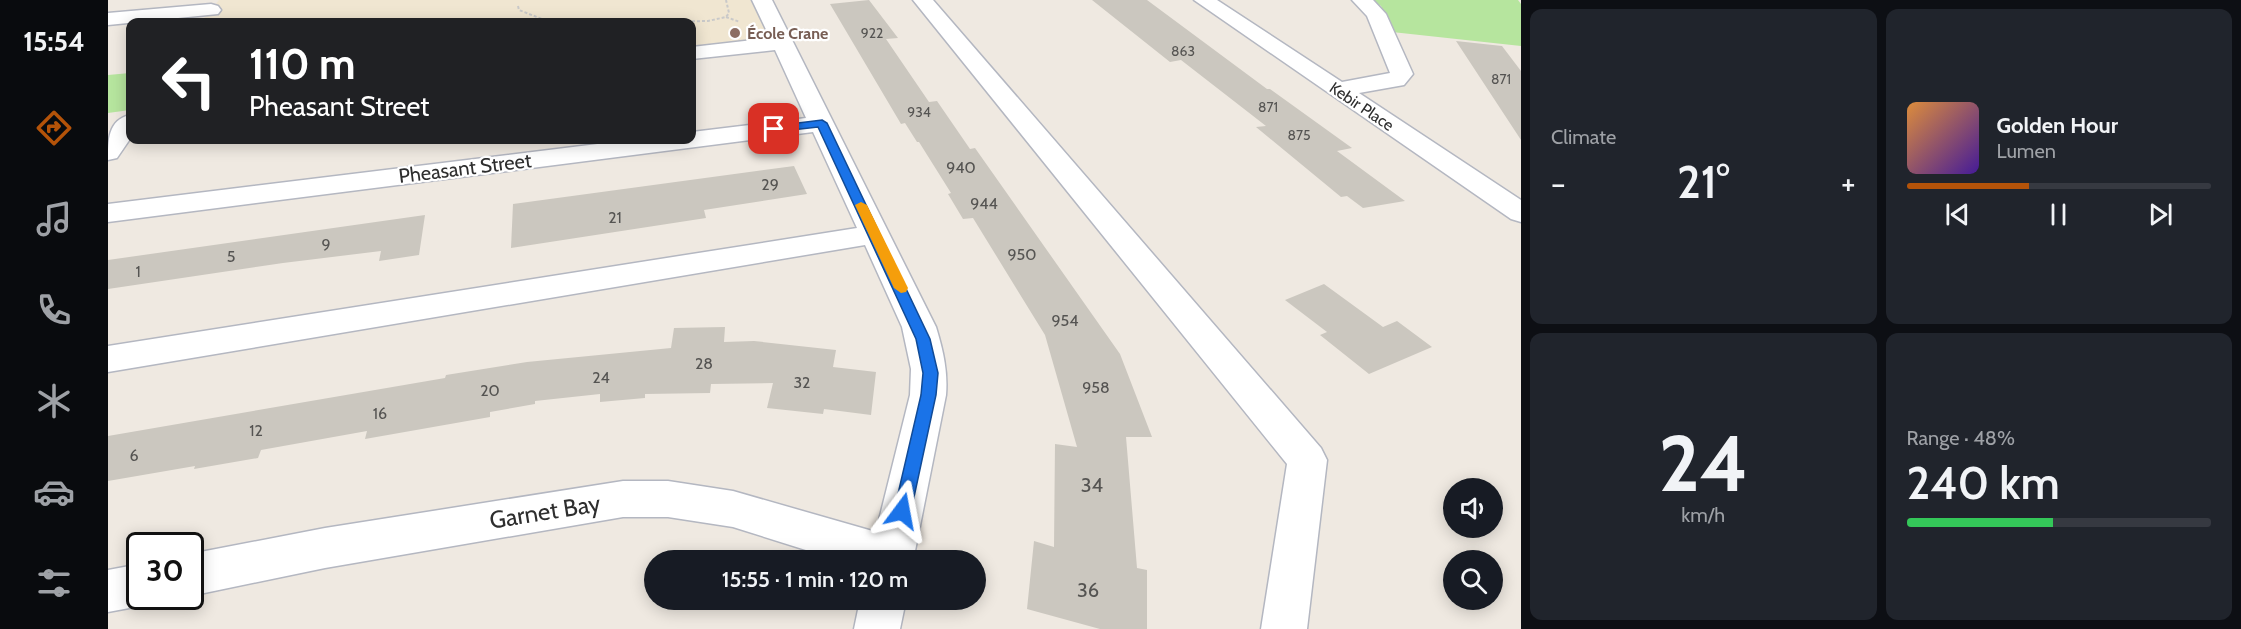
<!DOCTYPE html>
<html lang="en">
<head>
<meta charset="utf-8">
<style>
	:root { --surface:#171b24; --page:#20242c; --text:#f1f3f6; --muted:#9ea1a6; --line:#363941; --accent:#b45309 }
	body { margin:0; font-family:Cabin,sans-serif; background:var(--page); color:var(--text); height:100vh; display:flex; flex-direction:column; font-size:22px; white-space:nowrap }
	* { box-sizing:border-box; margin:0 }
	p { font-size:20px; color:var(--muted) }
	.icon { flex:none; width:33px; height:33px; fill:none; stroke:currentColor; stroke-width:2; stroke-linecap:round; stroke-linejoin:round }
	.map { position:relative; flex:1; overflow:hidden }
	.sheet { display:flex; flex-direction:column; gap:9px; padding:9px; background:#0d0f14; width:720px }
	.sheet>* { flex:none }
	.banner { position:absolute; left:18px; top:18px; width:570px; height:126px; border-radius:12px; box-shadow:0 3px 15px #0003; background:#202124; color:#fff; overflow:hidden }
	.tools { position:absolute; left:1335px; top:478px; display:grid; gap:12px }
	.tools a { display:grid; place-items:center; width:60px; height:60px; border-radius:50%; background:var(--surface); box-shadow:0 3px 15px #0003; font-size:30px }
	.speed { position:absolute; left:18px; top:532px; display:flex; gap:12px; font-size:30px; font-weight:700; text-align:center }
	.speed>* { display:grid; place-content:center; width:78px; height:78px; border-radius:50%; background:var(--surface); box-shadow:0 3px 15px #0003; line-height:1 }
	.speed .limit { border:3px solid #111; border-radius:9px; background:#fff; color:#111 }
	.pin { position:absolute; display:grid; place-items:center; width:51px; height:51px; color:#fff; margin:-26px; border-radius:12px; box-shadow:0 3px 9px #0006 }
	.me { position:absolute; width:66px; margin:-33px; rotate:13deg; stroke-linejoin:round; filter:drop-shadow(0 0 4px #0008) }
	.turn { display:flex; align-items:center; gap:21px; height:126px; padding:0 24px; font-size:27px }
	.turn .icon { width:78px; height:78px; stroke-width:2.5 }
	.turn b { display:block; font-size:42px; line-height:51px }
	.big { font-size:45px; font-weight:600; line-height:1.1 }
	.sheet .card { flex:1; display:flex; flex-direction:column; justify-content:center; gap:9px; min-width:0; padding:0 21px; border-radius:12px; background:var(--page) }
	.sheet .dial { align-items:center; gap:0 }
	.dial b { font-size:78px; line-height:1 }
	.song { display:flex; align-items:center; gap:18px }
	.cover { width:72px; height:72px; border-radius:9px; background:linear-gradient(135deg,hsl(30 70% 55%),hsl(260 70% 35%)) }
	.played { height:6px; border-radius:3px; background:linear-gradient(90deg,var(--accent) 40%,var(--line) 40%) }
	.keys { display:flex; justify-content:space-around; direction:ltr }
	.heat { display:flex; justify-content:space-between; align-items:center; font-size:33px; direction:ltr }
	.charge { height:9px; border-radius:4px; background:linear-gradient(90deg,#34c759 48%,var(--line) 0) }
	.sheet .tiles { flex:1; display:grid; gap:9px; grid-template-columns:repeat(2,1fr) }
	.trip { position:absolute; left:536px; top:550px; width:342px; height:60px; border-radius:30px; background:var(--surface); box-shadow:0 3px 15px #0003; font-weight:600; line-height:60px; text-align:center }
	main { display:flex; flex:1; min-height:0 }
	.tabs { display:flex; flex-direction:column; width:108px; justify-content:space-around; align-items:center; background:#090b0e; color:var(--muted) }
	.tabs .icon { width:42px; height:42px }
	.tabs .active { color:var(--accent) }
	.tabs b { font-size:27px; color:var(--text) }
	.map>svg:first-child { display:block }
	.education { fill:#f0e6d1 }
	.green { fill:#b6e59e }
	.building { fill:#cbc7bf }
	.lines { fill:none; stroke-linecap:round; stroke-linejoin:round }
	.minor-casing { stroke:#b4b7c1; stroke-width:3 }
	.path { stroke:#c9c9c9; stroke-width:2; stroke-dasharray:3 2; stroke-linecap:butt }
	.minor { fill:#fff; fill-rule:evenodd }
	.route { fill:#1a73e8; stroke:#114b97; stroke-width:1.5 }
	.slow { fill:#f59e0b }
	.education-dot { fill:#8d6e63; stroke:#fff; stroke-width:2 }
	.labels { text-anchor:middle; stroke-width:4.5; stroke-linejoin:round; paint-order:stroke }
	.far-number-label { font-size:14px; fill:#555452 }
	.far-education-label { font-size:16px; font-weight:bold; fill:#785e54; stroke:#fff; text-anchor:start }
	.far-street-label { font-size:16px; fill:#2e2e2e; stroke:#fff }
	.number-label { font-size:16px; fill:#555452 }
	.street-label { font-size:20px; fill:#2e2e2e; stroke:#fff }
	.near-number-label { font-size:20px; fill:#555452 }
	.near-street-label { font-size:24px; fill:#2e2e2e; stroke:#fff }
</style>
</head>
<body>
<main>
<nav class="tabs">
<b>15:54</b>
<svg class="icon active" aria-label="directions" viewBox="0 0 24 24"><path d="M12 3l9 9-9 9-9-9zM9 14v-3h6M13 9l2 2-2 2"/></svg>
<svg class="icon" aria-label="music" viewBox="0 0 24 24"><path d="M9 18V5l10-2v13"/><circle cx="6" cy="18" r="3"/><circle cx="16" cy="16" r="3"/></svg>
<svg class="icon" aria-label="phone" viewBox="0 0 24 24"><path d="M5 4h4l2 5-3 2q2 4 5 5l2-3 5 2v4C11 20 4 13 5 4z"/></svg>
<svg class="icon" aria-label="climate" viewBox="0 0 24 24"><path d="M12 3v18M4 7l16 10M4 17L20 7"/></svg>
<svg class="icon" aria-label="car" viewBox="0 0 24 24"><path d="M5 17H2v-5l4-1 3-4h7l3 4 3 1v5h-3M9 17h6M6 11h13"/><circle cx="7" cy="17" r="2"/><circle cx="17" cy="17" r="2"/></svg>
<svg class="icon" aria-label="filters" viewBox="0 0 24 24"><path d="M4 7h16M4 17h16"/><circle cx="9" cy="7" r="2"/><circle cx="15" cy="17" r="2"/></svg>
</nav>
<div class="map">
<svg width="1413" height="629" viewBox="0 0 1413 629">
	<rect width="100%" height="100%" fill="#efe9e1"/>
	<path class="education" d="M111,0h543l21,43 -91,10v-31h-491z"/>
	<path class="green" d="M1263,0h147l3,4v42l-129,-14 -11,-26z
		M22,73v37l-22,3v-38z"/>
	<path class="building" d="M761,0l29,38 -12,1 43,63 8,-1 33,48 5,-1 145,206 32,83h-26l11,131 10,2v59h-47l-73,-20 7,-68 20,6 1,-103 22,3 -32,-112 -72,-117 -10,1 -15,-25 3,-1 -32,-51h-2l-12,-19 -4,1 -71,-120z
		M984,0h55l120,89h3l82,59 -15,3 68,50 -42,7 -16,-12 -6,1 -85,-70 10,-1 -85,-66 -11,2z
		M1348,41l46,5 19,25v69z
		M686,166l13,28 -103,16 2,8 -195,30 2,-44z
		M317,215l-6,40 -40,6 2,-10 -98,12 -175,26v-29z
		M1216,284l59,43 14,-6 35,26 -63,27 -49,-39 7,-3 -42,-32z
		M617,327l-1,15 30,-1 82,9 -3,17 43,5 -5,43 -47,-6 -1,5 -56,-6 6,-25 -62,1 -1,9 -65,1v4l-45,4v-8l-65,7v3l-45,8v5l-125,22 2,-8 -106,19 -3,8 -64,11 1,-3 -87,15v-45l337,-58 1,-3 81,-13 144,-14 3,-20z"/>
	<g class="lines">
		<g class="minor-casing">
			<path id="minor" d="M644,0h20l164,327c7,23 12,44 10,68l-33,166h-72l-108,-34 -65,-10h-45l-298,51 -135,28v-42l135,-26 298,-47h45l65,10 143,41 34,-137 1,-26 -9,-42 -37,-82 -757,127v-26l749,-118 -44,-96 -705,90v-18l522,-64h62v-8l114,-14 -31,-68 -83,9v-12l78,-9z
				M805,0h20l388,448 6,12 -20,169h-46l26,-165z
				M1086,0h23l125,82 48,-9 -23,-57 -15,-16h21l13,14 27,60 -9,11 -45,8 162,107v22l-10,-3z
				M103,4l7,2 3,4 -3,4 -110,11v-12z
				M22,115v24l-13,19 -9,2c0,-20 0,-40 22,-45z
				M32,564v33h17l-1,3 -16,6 -32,6v-42z
				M752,600h46l-6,29h-46z"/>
		</g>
		<path class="path" d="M410,6l1,4 23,9 85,3
			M618,17l14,5
			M544,22l56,-1 18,-4 3,-4 -3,-13"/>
		<use href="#minor" class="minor"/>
	</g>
	<path class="route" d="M714,120l5,3 103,216 8,34 -2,22 -25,116 -3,5 -6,2 -6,-2 -2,-5 27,-116 2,-22 -7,-34 -98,-212 -44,5 -5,-3 5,-3z"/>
	<path class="slow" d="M753,202l6,3 41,83 -2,4 -5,1 -7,-5 -39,-83z"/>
	<circle class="education-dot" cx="627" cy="33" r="6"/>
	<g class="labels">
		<g class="far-number-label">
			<text x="764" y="38">922</text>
			<text x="1075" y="56">863</text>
			<text x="1393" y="84">871</text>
			<text x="1160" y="112">871</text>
			<text x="811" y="117">934</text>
			<text x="1191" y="140">875</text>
		</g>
		<g class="far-education-label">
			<text x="639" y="39">École Crane</text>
		</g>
		<g class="far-street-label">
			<text transform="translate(1254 106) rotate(34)" y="6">Kebir Place</text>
		</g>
		<g class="number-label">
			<text x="853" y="173">940</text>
			<text x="662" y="190">29</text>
			<text x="876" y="209">944</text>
			<text x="507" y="223">21</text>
			<text x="218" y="250">9</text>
			<text x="914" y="260">950</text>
			<text x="123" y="262">5</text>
			<text x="30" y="277">1</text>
			<text x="957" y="326">954</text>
			<text x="596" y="369">28</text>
			<text x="493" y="383">24</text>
			<text x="694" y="388">32</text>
			<text x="988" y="393">958</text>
			<text x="382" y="396">20</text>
			<text x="272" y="419">16</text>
			<text x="148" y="436">12</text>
			<text x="26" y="461">6</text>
		</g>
		<g class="street-label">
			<text transform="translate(357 168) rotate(-7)" y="7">Pheasant Street</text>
		</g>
		<g class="near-number-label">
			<text x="984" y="492">34</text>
			<text x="980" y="597">36</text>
		</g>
		<g class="near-street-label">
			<text transform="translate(437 512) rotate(-9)" y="8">Garnet Bay</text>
		</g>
	</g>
</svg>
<div class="tools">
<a><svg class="icon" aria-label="sound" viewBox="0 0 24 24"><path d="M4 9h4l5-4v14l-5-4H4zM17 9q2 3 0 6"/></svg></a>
<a><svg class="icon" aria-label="search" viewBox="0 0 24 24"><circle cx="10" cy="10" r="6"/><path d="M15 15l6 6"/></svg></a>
</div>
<div class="speed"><div class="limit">30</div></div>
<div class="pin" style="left:666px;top:129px;background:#d93025"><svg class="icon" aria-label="arrive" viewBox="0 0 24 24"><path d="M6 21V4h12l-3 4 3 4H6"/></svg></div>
<svg class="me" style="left:794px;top:511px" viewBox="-20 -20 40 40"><path d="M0-17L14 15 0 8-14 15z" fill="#1a73e8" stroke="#fff" stroke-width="4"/></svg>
<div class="trip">15:55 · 1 min · 120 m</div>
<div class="banner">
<div class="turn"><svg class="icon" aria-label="left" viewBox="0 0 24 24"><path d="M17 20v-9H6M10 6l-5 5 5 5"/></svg><div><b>110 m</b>Pheasant Street</div></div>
</div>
</div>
<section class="sheet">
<div class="tiles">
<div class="card"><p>Climate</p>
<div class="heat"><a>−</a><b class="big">21°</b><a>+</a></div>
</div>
<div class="card">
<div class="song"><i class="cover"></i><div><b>Golden Hour</b><p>Lumen</p></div></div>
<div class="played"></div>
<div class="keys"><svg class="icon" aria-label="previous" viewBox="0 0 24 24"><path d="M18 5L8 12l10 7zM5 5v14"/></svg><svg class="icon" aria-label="pause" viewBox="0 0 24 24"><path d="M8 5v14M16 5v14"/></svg><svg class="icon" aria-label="next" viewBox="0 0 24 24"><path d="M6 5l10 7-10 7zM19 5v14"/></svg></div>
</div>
<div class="card dial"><b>24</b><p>km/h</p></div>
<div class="card"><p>Range · 48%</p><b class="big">240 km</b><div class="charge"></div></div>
</div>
</section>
</main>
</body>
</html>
